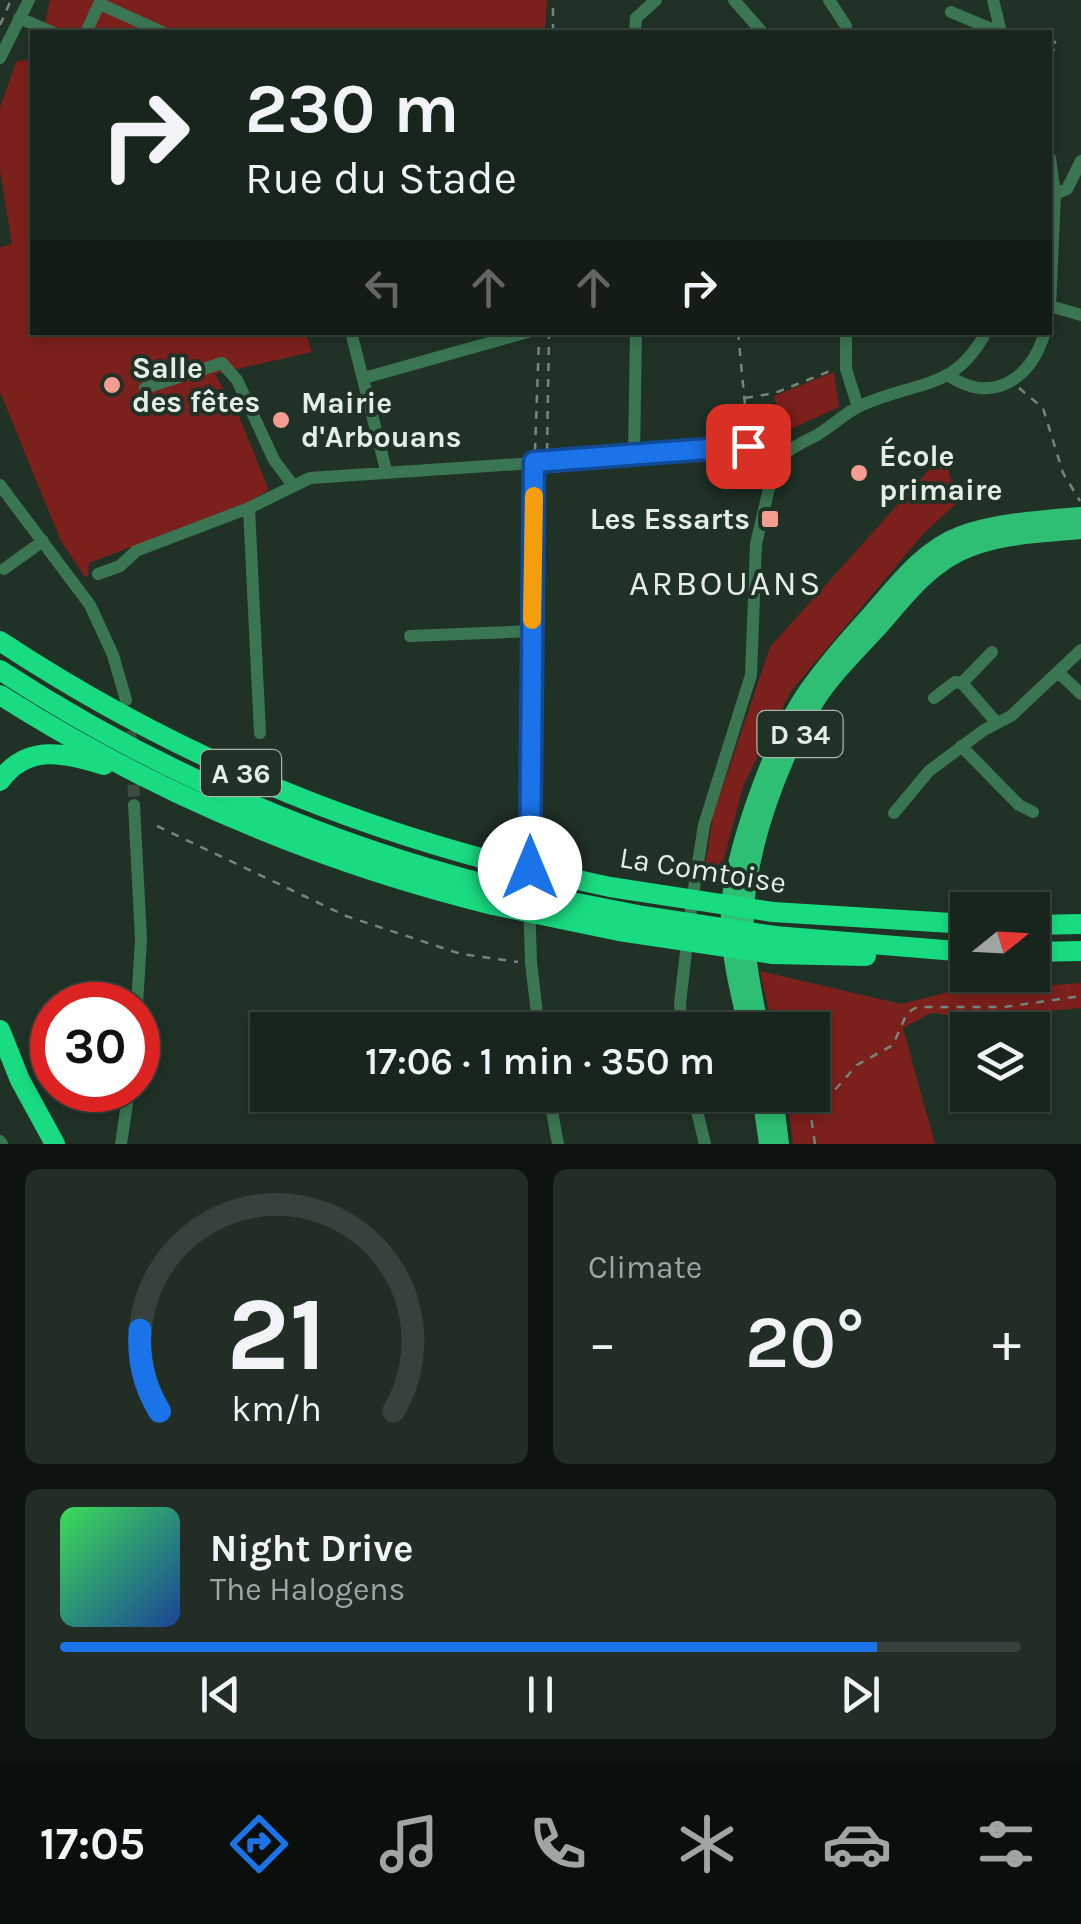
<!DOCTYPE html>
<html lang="en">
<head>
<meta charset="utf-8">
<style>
	:root { --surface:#18251c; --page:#212d25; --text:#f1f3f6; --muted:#9fa5a3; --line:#36423b; --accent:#1a73e8 }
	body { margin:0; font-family:Karla,sans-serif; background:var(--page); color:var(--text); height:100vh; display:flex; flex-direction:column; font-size:38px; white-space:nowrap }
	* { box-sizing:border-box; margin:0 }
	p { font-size:32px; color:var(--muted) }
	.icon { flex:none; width:55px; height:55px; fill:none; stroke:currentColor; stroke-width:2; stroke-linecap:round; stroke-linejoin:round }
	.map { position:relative; height:1144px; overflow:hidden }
	.drawer { display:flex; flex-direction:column; gap:25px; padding:25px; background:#0d140f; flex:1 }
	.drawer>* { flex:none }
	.banner { position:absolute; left:30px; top:30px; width:1022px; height:305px; border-radius:0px; box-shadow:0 5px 15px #0003,0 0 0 2px var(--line); background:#18251c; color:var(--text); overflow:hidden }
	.needle { width:65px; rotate:72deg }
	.buttons { position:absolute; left:950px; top:892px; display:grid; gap:20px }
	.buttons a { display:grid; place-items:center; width:100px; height:100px; border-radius:0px; background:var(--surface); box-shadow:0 5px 15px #0003,0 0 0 2px var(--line); font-size:50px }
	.speed { position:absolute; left:30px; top:982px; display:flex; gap:20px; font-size:50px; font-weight:700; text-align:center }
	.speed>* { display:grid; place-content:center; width:130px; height:130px; border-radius:50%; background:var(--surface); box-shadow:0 5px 15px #0003,0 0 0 2px var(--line); line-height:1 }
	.speed .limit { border:15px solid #d22; background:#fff; color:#111 }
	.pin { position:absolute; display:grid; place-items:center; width:85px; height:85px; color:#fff; margin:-42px; border-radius:20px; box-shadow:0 5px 15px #0006 }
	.me { position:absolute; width:110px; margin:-55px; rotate:0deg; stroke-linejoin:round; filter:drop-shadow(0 0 8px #0008) }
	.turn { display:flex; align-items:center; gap:35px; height:210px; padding:0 50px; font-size:45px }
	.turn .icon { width:130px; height:130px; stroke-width:2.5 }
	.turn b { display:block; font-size:70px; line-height:85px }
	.lanes { display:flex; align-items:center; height:95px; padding:0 50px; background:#0003; justify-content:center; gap:50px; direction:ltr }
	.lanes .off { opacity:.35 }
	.big { font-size:75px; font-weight:600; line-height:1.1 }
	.drawer .widget { flex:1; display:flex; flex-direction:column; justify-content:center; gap:15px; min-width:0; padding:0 35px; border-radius:15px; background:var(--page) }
	.drawer .dial { align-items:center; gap:0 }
	.dial svg { height:260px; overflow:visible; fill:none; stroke:var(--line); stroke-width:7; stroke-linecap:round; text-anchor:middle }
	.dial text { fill:var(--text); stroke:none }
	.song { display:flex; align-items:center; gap:30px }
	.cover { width:120px; height:120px; border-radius:15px; background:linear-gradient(135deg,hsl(130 70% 55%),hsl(220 70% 35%)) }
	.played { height:10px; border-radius:5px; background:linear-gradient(90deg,var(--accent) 85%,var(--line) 85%) }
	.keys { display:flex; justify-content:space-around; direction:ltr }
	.heat { display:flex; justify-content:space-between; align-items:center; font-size:55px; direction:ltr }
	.drawer .tiles { flex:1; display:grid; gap:25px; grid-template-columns:1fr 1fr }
	.widget:last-child { grid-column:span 2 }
	.trip { position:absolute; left:250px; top:1012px; width:580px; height:100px; border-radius:0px; background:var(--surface); box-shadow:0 5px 15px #0003,0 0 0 2px var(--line); font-weight:600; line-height:100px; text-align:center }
	.tab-bar { display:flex; height:160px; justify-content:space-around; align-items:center; background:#0a0f0b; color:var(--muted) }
	.tab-bar .icon { width:70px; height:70px }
	.tab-bar .active { color:var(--accent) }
	.tab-bar b { font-size:45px; color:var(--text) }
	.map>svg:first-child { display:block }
	.green { fill:#7c201b }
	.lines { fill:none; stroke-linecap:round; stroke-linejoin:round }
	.minor-tunnel { stroke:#3d4d43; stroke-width:12; stroke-dasharray:12 6; stroke-linecap:butt }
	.path { stroke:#77867c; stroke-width:2.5; stroke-dasharray:8 8; stroke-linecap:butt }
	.minor { stroke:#3b7652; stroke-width:12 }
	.major { stroke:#2ebf74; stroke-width:18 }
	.highway { stroke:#19db81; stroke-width:20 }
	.highway-bridge { stroke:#19db81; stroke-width:20 }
	.route-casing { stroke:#114b97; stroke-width:25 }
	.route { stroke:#1a73e8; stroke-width:18 }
	.slow { stroke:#f59e0b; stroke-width:18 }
	.poi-dot { fill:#f59c91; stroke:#203126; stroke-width:4 }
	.labels { text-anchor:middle; stroke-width:8; stroke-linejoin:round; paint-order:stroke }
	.shield { fill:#203126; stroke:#a8b5ac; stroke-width:2.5 }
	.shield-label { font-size:28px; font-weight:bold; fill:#e3eee6 }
	.poi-label { font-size:30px; font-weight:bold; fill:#e3eee6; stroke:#203126; text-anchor:start }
	.street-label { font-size:30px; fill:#e3eee6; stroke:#203126 }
	.quarter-label { font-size:35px; letter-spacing:2.5px; fill:#e3eee6; stroke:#203126 }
</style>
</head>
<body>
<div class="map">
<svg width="1081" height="1144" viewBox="0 0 1081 1144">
	<rect width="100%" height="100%" fill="#203126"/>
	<path class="green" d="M50,0h497l-2,32h-502z
		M32,58v274l274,1 6,19 -97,22 23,40 31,76 -23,13 -157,60 -1,12 -3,2 -24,-36 -61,-149v-145l12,-3 -12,-74v-62l16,-46z
		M834,372l5,35 -55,25 -10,-36z
		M943,454l15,48 -34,31 -133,158 -47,93 -26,97 -15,-1 10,-64 57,-169z
		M760,971l141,33 48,-12 132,-9v25l-107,10 -43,-5 -28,15 32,116h-142l-6,-49h25v-65h-39z"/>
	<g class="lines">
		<path class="minor-tunnel" d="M127,713l6,40 1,52"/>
		<path class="path" d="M0,25l11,-25
			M553,32v-32
			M1050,38l8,7 -8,9
			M738,332l10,104
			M1019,388l24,20 20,65 17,28
			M745,398l30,-5 60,-24
			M535,451l4,-112
			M547,451l2,-119
			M157,826l189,90 115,38 57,8
			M815,1144l-4,-27 46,-52 36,-20 14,-32 10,-6h87l77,-11"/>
		<path class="minor" d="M734,0l28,32
			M829,0l17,26
			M993,0l8,32
			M100,4l62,28
			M951,12l48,20
			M19,18l33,14
			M88,28l13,-28
			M635,32l1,-14 20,-18
			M0,58l29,-58
			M1050,158l5,36 12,-5 14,-28
			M1050,306l31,9
			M1050,308l5,-114
			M351,332l35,138
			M846,332v37l12,38
			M949,376c44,29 82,3 96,-44
			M364,378l164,-46
			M145,388l77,-25 15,17 37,80 18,24
			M634,456l2,-124
			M535,462l-6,436 2,65 8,67
			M0,485l90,120 23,50 13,45
			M249,508l11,225
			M4,569l39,-28
			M98,574l22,-8 16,-15 113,-43 61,-30 312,-21 130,-12 28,12
			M410,636l122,-5
			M992,652l-30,31 35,40
			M1059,673l22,21
			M934,698l21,-16 7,1
			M961,746l58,59 14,7
			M134,805l7,134 -4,66
			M894,813l35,-42 55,-41 27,-14 70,-66
			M682,1030l-2,-27 12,-102 12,-76 47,-150 5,-131 18,-77c10,-17 26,-23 43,-32 15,-9 29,-23 45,-30 55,-25 92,-13 124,-73
			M549,1095l9,49
			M693,1095l12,49
			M0,1141l2,3
			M121,1144l8,-54"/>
		<path class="major" d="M748,1030c-9,-39 -20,-80 -18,-120 3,-59 44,-171 78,-220 19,-27 41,-52 63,-76 26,-30 52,-65 90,-79 34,-13 84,-16 120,-19
			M760,1030c-7,-38 -17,-81 -15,-120 4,-67 35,-152 70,-208 17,-27 42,-51 64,-75 26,-30 51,-64 90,-79 35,-14 75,-14 112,-18
			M761,1095l7,49
			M774,1095l6,49"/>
		<path class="highway" d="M0,641c153,101 323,176 500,222
			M0,670c150,98 321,173 496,217
			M0,695c151,96 318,167 493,210
			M0,781c27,-38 66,-28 104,-16
			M773,912l195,12
			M1032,925l49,-1
			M775,936l193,16
			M1032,952l49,-1
			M773,954l93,2
			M0,1030l20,50 35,64"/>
		<path class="highway-bridge" d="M500,863l110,24 163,25
			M496,887l147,29 132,20
			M493,905l126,26 154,23"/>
	</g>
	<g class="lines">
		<g class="route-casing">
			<path id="route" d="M530,868l4,-406 214,-16"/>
		</g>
		<use href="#route" class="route"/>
		<path class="slow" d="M532,620l2,-124"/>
	</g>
	<g class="poi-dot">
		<circle cx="112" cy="385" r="10"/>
		<circle cx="281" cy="420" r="10"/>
		<circle cx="859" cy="473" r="10"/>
		<rect x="760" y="509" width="20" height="20" rx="5"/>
	</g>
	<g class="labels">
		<g class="shield">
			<rect x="757.5" y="711" width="85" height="46" rx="8"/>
			<rect x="201" y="750" width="80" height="46" rx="8"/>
		</g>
		<g class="shield-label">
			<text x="800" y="744">D 34</text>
			<text x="241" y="783">A 36</text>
		</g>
		<g class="poi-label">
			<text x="132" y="378">Salle<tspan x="132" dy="34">des fêtes</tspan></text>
			<text x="301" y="413">Mairie<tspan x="301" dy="34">d'Arbouans</tspan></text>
			<text x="879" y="466">École<tspan x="879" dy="34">primaire</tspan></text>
			<text x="750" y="529" text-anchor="end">Les Essarts</text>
		</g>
		<g class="street-label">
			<text transform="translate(703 870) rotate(9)" y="10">La Comtoise</text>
		</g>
		<g class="quarter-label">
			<text x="726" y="595">ARBOUANS</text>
		</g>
	</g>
</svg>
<div class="buttons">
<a><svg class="needle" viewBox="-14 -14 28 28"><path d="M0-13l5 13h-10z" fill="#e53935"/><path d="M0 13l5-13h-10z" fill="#9fa5a3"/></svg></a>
<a><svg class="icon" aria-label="layers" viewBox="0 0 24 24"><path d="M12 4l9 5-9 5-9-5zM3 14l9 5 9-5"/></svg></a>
</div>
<div class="speed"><div class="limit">30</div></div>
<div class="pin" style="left:748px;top:446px;background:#d93025"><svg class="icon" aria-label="arrive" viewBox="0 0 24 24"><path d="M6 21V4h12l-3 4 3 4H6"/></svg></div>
<svg class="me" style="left:530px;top:868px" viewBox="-20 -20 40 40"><circle r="19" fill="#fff"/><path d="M0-13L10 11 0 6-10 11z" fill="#1a73e8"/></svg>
<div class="trip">17:06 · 1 min · 350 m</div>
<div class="banner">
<div class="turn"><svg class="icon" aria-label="right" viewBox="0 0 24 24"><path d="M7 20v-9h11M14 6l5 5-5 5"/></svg><div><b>230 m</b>Rue du Stade</div></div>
<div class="lanes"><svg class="icon off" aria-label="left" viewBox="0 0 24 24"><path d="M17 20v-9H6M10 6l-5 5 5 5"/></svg><svg class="icon off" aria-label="ahead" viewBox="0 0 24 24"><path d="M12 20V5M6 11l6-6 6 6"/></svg><svg class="icon off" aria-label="ahead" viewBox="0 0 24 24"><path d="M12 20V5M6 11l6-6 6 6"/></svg><svg class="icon" aria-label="right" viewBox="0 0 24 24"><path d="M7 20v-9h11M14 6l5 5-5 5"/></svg></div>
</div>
</div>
<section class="drawer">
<div class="tiles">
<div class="widget dial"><svg viewBox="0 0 100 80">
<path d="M14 69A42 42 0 1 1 86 69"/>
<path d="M14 69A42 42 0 0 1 8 44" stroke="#1a73e8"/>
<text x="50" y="56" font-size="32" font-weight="700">21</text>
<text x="50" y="72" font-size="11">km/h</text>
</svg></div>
<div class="widget"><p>Climate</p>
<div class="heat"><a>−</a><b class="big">20°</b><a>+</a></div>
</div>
<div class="widget">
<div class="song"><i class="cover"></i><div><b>Night Drive</b><p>The Halogens</p></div></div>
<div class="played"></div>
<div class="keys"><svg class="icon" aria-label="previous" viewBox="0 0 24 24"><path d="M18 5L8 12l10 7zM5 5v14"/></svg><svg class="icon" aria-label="pause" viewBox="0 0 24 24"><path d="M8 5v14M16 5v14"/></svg><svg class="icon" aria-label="next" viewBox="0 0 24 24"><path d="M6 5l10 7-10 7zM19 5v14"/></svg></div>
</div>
</div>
</section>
<nav class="tab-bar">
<b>17:05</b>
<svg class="icon active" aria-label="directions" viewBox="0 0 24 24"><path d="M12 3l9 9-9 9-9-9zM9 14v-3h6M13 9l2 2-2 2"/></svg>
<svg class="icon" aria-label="music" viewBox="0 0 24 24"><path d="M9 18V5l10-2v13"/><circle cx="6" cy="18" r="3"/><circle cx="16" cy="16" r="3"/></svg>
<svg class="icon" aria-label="phone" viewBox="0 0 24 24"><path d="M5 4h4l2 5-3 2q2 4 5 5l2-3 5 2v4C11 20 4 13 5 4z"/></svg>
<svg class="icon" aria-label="climate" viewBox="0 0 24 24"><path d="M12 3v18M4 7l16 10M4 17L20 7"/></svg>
<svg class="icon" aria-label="car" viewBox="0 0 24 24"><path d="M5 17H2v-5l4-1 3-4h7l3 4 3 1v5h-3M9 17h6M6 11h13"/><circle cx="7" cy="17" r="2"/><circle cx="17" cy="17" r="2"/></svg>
<svg class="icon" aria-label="filters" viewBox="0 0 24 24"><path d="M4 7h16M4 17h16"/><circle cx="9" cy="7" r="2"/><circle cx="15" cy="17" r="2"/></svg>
</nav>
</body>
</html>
